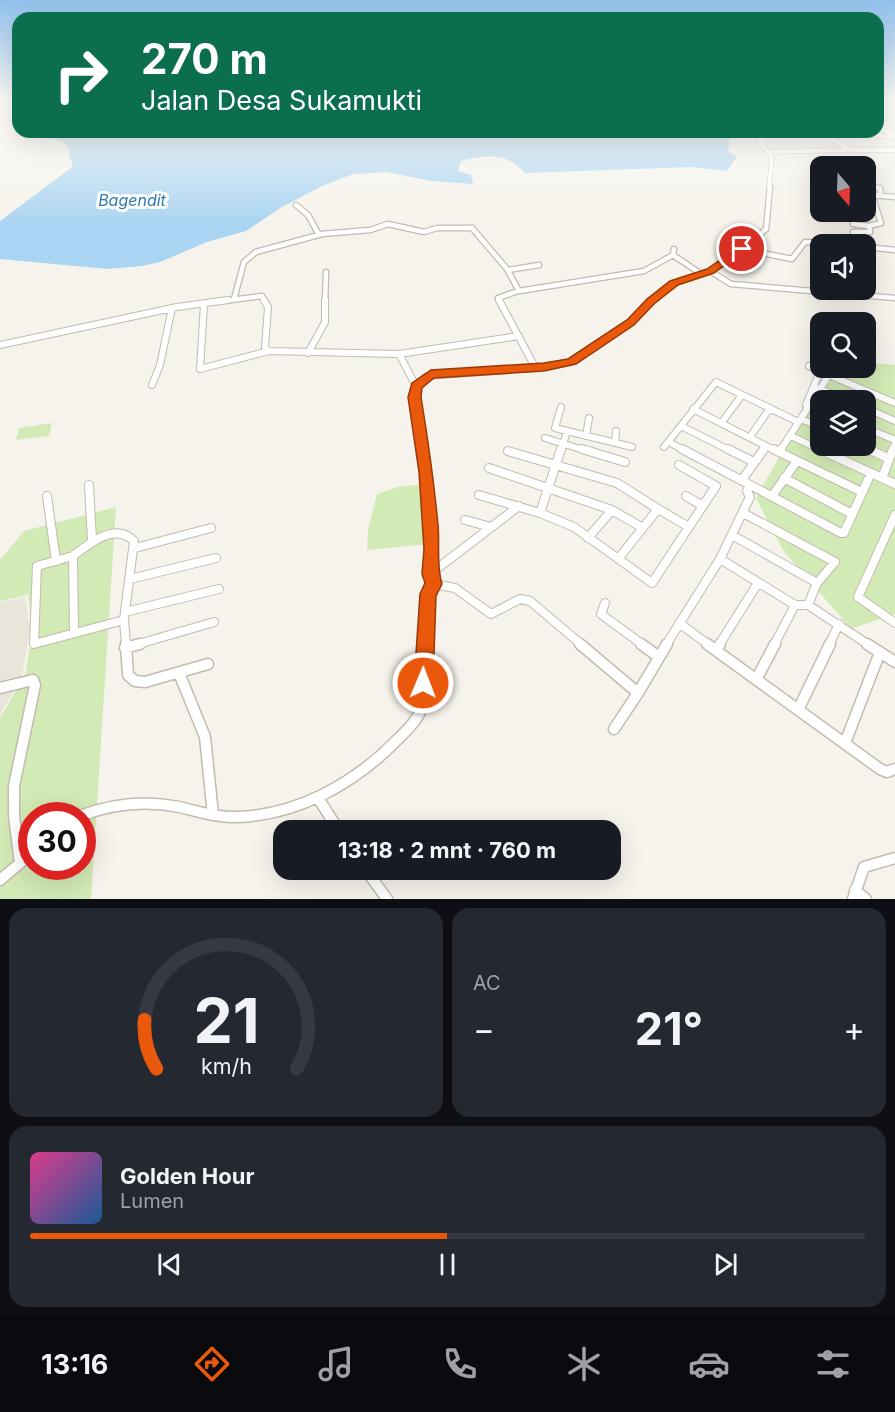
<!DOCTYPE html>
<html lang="id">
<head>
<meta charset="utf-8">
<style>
	:root { --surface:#171b24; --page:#242831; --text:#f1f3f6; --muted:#9ea1a6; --line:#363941; --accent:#ea580c }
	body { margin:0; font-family:Inter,sans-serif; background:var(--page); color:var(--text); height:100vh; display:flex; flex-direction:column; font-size:22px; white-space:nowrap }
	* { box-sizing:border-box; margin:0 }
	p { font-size:20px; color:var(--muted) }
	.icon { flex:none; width:33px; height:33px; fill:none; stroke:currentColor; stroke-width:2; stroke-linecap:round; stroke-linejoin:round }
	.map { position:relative; height:899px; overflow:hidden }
	.sheet { display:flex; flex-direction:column; gap:9px; padding:9px; background:#0d0f14; flex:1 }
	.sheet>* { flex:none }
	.hud { position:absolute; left:12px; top:12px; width:872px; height:126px; border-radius:18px; box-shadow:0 6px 24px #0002; background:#0b6e4f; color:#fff; overflow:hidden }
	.needle { width:39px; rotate:161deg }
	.fabs { position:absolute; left:810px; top:156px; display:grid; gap:12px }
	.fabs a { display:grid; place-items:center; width:66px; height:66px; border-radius:12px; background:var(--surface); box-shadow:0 6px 24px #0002; font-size:30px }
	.speed { position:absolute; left:18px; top:802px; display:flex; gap:12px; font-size:30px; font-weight:700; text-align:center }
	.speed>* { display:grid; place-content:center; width:78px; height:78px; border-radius:50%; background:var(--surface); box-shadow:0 6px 24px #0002; line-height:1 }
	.speed .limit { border:9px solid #d22; background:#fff; color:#111 }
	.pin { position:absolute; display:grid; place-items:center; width:51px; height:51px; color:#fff; margin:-26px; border:3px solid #fff; border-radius:50%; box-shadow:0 2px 6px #0007 }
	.me { position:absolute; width:66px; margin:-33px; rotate:1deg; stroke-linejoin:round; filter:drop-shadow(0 0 4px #0008) }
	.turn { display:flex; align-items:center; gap:21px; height:126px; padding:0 30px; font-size:27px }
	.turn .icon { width:78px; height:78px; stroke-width:2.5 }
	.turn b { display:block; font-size:42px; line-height:51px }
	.big { font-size:45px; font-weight:700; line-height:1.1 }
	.sheet .card { flex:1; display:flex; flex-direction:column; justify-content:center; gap:9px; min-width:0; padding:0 21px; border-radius:18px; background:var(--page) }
	.sheet .dial { align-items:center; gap:0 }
	.dial svg { height:156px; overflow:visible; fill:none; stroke:var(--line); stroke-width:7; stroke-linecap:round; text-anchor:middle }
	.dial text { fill:var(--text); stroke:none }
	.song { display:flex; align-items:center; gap:18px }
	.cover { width:72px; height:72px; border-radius:9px; background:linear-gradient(135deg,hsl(330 70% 55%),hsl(210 70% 35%)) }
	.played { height:6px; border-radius:3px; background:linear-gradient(90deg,var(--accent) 50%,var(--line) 50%) }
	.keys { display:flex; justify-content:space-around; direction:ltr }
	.heat { display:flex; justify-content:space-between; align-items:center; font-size:33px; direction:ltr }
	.sheet .tiles { flex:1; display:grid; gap:9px; grid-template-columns:1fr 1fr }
	.card:last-child { grid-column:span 2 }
	.trip { position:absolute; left:273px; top:820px; width:348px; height:60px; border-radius:18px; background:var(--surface); box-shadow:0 6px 24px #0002; font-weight:700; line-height:60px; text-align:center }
	.menu { display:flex; height:96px; justify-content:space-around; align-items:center; background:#090b0e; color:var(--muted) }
	.menu .icon { width:42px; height:42px }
	.menu .on { color:var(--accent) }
	.menu b { font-size:27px; color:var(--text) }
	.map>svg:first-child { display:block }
	.residential { fill:#eae5da }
	.green { fill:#d2eab5; fill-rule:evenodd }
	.water { fill:#a9d4f2 }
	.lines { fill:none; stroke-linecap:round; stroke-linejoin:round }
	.street-far4-casing { stroke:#c2bbae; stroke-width:5 }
	.street-far3-casing { stroke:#c2bbae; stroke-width:7 }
	.street-far2-casing { stroke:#c2bbae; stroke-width:8 }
	.street-far1-casing { stroke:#c2bbae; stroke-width:10 }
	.street-casing { stroke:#c2bbae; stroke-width:13 }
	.street-far4 { stroke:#fff; stroke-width:4 }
	.street-far3 { stroke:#fff; stroke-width:4.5 }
	.street-far2 { stroke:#fff; stroke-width:6 }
	.street-far1 { stroke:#fff; stroke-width:8 }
	.street { stroke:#fff; stroke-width:10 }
	.route { fill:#ea580c; stroke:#983908; stroke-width:1.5 }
	.labels { text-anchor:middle; stroke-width:6; stroke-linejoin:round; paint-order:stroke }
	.far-water-label { font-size:16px; font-style:italic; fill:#2e7ab2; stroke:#fff }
</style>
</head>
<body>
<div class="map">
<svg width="895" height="899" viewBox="0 0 895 899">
	<rect width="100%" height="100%" fill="#f6f3ec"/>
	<path class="residential" d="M25,597l5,33 -8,46 -22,39v-113z"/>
	<path class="green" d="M866,362l29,3v249l-44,15 -69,-80 -26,-51 35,-62 16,-37 42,-31h17zM820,400h46v46h-46z
		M52,423l-3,13 -33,4 3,-12z
		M424,484l4,60 -61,6 1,-21 9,-35 21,-7z
		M116,507l-25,392h-91v-181l25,-43 8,-46 -5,-34 -28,6v-41l24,-29zM32,816h50v51h-50z"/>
	<path class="water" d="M23,132h722l-15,7 -2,13 9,4 -10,15 -36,-4 -166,6c-21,-22 -36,-18 -64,-12l-3,10 13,4 2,9 -42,-3 -44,-9 -34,2 -31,12 -40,21 -36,24 -39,11 -47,20 -18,4 -34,3 -108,-10v-38l71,-53 2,-3 -4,-10 1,-5 -8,-9z"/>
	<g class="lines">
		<g class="street-far4-casing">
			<path id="street-far4" d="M878,102l17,9
				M878,118l17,1
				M878,127l17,9
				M820,132l30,18h45
				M840,132l55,5
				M768,152l80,-2
				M866,186l14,2
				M769,188l3,-30 -13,-18 18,-6 28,-2"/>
		</g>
		<g class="street-far3-casing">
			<path id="street-far3" d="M871,187l9,1 1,7
				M296,205l12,10 11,20
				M853,224l16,2
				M857,244l-4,-12h17l-1,-6 12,-3 -9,-28 23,2
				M866,247l29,3
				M674,249l-1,6 27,18
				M742,249l50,10 13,-17 33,2
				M508,270l31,-5
				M710,271l21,13 164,14
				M234,299l10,-37 12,-10 66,-18 48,-4 18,-6 36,8 13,-4h35l35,41 12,22 125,-20 29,-16
				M216,302l46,-6 3,6
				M325,302l1,-30
				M500,302l-2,-4 20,-7
				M649,302l25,-19 36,-12 23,-13 33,-29 4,-42"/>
		</g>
		<g class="street-far2-casing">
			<path id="street-far2" d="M264,300l4,7 -3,41 4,3 130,3 17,32
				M499,300l36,67
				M204,304l-4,65 69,-18
				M0,345l177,-38 51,-7
				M308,353l17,-31v-22
				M399,354l120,-18
				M809,366l14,6
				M152,385l8,-20 12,-57
				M817,388l30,12
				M806,405l14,-34
				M561,407l-6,21 77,19
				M866,408l29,13
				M693,409l83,42
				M802,416l-1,3 19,8
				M722,422l20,-27
				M681,426l50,25
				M866,428l29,12
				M586,436l3,-18
				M791,436l32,15
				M750,437l20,-29
				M545,438l42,13
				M669,442l16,9
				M615,443l1,-12
				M861,446l10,5
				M664,447l52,-65 82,40
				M422,451c-3,-24 -17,-58 5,-75l117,-9 27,-5 60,-40 20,-22
				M561,451l6,-20
				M763,451l3,-5
				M780,451l49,-76 66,28
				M892,451l3,-7"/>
		</g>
		<g class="street-far1-casing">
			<path id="street-far1" d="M422,449l12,135 -6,10 -3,51
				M582,449l43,13
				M682,449l159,84h3l27,-60
				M728,449l26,13
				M773,449l6,3 2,-3
				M819,449l76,35
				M868,449l20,9
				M508,451l109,32 41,26
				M779,452l83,40
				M489,468l123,42 31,18
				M784,478l68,36
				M882,478l11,-29
				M742,480l22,-31
				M89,485l3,55
				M479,495l61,18 34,14 78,56 64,-97 -37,-21
				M47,496l9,65
				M686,496l17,10
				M772,496l25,-35
				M540,513l21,-64
				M743,513l92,49 -18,21 -9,22
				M895,515l-37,82 37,26
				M465,520l26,7
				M732,535l85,48
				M588,538l24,-28
				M135,548l76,-20
				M73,556c17,-13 42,-34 61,-15l-10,79 2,25
				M618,559l40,-50 31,18
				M720,559l75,46h13l61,40
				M430,574l89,-68
				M130,579l86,-21
				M434,584l21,4 36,26 29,-15 10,2 52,44
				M605,603l-4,11 42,31
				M125,612l94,-23
				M679,623l30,22
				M74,633l-1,-77 -36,10 -3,78 90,-24
				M135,645l79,-23
				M666,645l54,-86 30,-62 -3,-6 3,-6
				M719,645l39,-62
				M774,645l21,-40
				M829,645l10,-21"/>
		</g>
		<g class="street-casing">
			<path id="street" d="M126,644l2,31 7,6 10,1 63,-18
				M580,644l58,49 29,-49
				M641,644l18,13
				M707,644l173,125 7,3 8,-3
				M867,644l28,18
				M125,648l15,-4
				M717,649l3,-5
				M179,673l26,64 8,78
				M757,678l18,-34
				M0,688l33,-8 2,5 -21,101v30l6,47
				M799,708l31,-64
				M614,729l24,-36
				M845,743l35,-91
				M318,798l21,33
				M80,816c32,-12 65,-16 99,-9 18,4 34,10 53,10 63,0 122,-33 165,-77 9,-9 21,-20 25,-33 5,-16 2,-46 3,-63
				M366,870l21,29
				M0,880l32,-27
				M855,890l11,9
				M853,899l11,-32 31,-9"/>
		</g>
		<use href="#street-far4" class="street-far4"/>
		<use href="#street-far3" class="street-far3"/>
		<use href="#street-far2" class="street-far2"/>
		<use href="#street-far1" class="street-far1"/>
		<use href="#street" class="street"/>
	</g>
	<linearGradient id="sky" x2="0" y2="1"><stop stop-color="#8fc1ec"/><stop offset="0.44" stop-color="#fbfaf6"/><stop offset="1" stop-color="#fbfaf6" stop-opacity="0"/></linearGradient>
	<rect width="895" height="227" fill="url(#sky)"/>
	<path class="route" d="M739,247l8,2 -33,24 -36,12 -24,19 -20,21 -58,39 -32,7 -110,7 -12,10 -1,9c7,43 13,85 17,128 2,19 -2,41 4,59l-6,12 -3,87 -3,6 -7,3 -6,-3 -3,-6 6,-89 5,-11 -3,-9 2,-25 -5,-77 -11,-75 4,-14 19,-13 113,-7 24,-4 59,-39 20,-21 23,-18 37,-12z"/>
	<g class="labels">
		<g class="far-water-label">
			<text x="132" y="206">Bagendit</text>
		</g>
	</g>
</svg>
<div class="fabs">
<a><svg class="needle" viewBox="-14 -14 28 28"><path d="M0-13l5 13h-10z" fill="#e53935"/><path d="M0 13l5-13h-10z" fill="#9ea1a6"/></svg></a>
<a><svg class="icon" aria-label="sound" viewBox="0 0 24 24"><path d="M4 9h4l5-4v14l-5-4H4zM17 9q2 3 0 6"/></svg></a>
<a><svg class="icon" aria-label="search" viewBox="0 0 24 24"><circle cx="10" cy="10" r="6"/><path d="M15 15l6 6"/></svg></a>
<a><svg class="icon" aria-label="layers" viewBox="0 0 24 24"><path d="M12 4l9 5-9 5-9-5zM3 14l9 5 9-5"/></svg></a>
</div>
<div class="speed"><div class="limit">30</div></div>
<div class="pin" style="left:742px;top:249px;background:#d93025"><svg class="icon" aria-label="arrive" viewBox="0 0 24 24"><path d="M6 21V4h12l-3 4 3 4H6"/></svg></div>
<svg class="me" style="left:423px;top:683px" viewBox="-20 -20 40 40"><circle r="17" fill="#ea580c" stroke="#fff" stroke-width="3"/><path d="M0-11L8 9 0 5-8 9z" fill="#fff"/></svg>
<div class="trip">13:18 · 2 mnt · 760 m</div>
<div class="hud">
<div class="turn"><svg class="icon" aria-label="right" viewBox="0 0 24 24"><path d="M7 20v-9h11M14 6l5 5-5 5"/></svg><div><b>270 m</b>Jalan Desa Sukamukti</div></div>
</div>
</div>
<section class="sheet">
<div class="tiles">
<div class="card dial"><svg viewBox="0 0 100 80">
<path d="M14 69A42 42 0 1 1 86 69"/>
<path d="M14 69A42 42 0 0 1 8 44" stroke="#ea580c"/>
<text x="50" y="56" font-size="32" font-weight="700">21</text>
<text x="50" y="72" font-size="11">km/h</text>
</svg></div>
<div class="card"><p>AC</p>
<div class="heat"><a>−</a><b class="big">21°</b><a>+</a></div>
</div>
<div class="card">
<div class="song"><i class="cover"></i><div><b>Golden Hour</b><p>Lumen</p></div></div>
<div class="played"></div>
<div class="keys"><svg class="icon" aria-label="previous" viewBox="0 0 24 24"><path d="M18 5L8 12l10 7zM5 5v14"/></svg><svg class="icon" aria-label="pause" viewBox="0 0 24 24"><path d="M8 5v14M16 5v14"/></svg><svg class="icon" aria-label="next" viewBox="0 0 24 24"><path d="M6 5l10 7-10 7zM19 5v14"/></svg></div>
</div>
</div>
</section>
<nav class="menu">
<b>13:16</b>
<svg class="icon on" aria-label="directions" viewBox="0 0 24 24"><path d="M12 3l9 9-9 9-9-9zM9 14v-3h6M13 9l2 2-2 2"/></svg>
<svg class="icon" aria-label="music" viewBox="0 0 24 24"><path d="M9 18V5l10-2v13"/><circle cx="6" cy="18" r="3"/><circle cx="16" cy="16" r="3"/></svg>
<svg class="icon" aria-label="phone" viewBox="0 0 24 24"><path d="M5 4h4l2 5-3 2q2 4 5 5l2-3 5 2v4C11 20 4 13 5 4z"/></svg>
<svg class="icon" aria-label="climate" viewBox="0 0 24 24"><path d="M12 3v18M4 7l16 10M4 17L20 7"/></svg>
<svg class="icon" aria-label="car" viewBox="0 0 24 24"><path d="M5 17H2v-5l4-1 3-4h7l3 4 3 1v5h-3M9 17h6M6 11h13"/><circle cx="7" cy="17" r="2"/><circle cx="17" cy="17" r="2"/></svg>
<svg class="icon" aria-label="filters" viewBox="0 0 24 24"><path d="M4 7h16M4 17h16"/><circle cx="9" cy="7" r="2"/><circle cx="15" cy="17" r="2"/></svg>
</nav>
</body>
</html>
